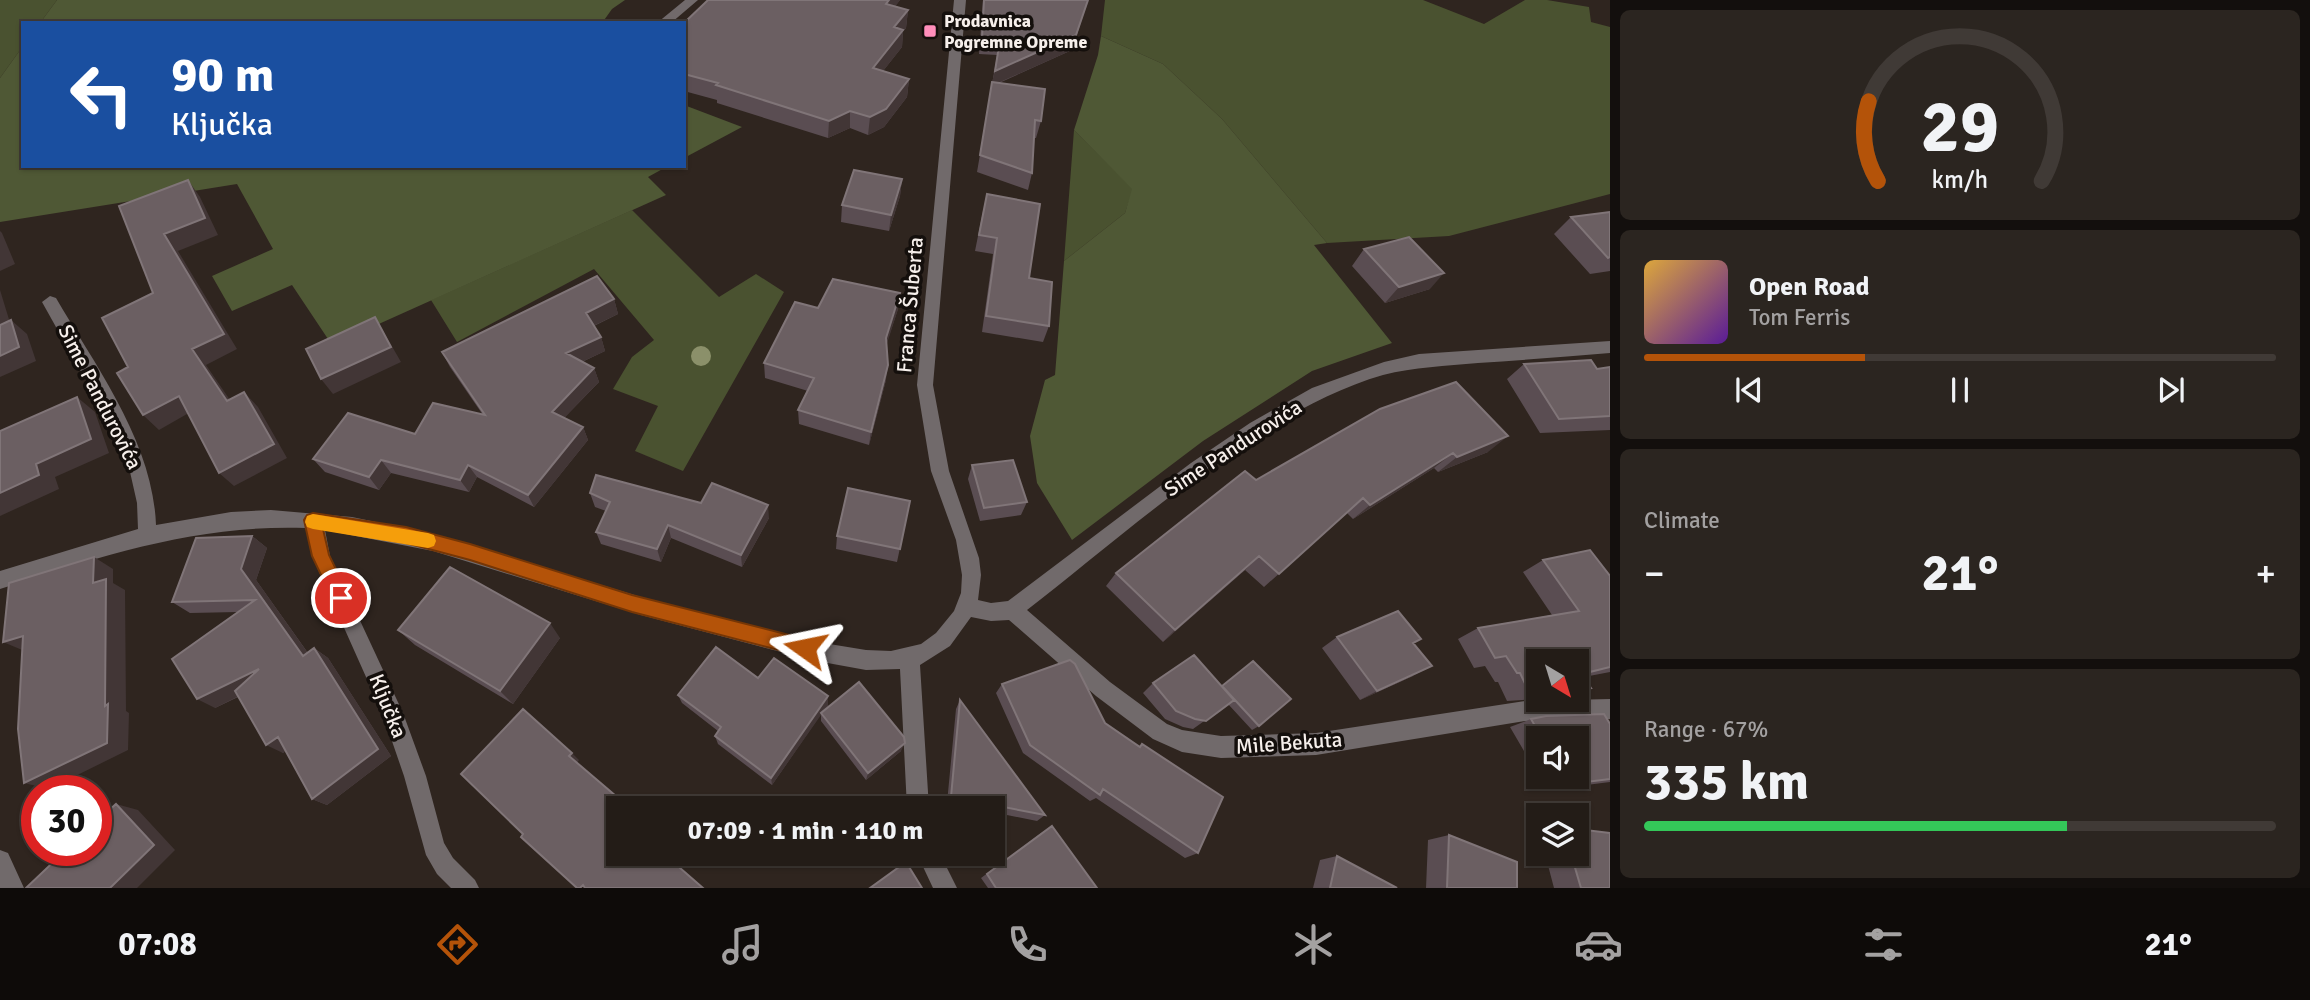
<!DOCTYPE html>
<html lang="en">
<head>
<meta charset="utf-8">
<style>
	:root { --surface:#231c17; --page:#2b2520; --text:#f1f3f6; --muted:#a3a1a1; --line:#403a36; --accent:#b45309 }
	body { margin:0; font-family:Signika,sans-serif; background:var(--page); color:var(--text); height:100vh; display:flex; flex-direction:column; font-size:26px; white-space:nowrap }
	* { box-sizing:border-box; margin:0 }
	p { font-size:23px; color:var(--muted) }
	.icon { flex:none; width:38px; height:38px; fill:none; stroke:currentColor; stroke-width:2; stroke-linecap:round; stroke-linejoin:round }
	.map { position:relative; flex:1; overflow:hidden }
	.panel { display:flex; flex-direction:column; gap:10px; padding:10px; background:#130f0d; width:700px }
	.panel>* { flex:none }
	.hud { position:absolute; left:21px; top:21px; width:665px; height:147px; border-radius:0px; box-shadow:0 2px 5px #0004,0 0 0 2px var(--line); background:#1a4fa0; color:#fff; overflow:hidden }
	.needle { width:46px; rotate:142deg }
	.tools { position:absolute; left:1526px; top:649px; display:grid; gap:14px }
	.tools a { display:grid; place-items:center; width:63px; height:63px; border-radius:0px; background:var(--surface); box-shadow:0 2px 5px #0004,0 0 0 2px var(--line); font-size:35px }
	.speed { position:absolute; left:21px; top:775px; display:flex; gap:14px; font-size:35px; font-weight:700; text-align:center }
	.speed>* { display:grid; place-content:center; width:91px; height:91px; border-radius:50%; background:var(--surface); box-shadow:0 2px 5px #0004,0 0 0 2px var(--line); line-height:1 }
	.speed .limit { border:10px solid #d22; background:#fff; color:#111 }
	.pin { position:absolute; display:grid; place-items:center; width:60px; height:60px; color:#fff; margin:-30px; border:4px solid #fff; border-radius:50%; box-shadow:0 2px 7px #0007 }
	.me { position:absolute; width:77px; margin:-38px; rotate:282deg; stroke-linejoin:round; filter:drop-shadow(0 0 5px #0008) }
	.turn { display:flex; align-items:center; gap:24px; height:147px; padding:0 35px; font-size:32px }
	.turn .icon { width:91px; height:91px; stroke-width:2.5 }
	.turn b { display:block; font-size:49px; line-height:60px }
	.big { font-size:52px; font-weight:700; line-height:1.1 }
	.panel .widget { flex:1; display:flex; flex-direction:column; justify-content:center; gap:10px; min-width:0; padding:0 24px; border-radius:10px; background:var(--page) }
	.panel .dial { align-items:center; gap:0 }
	.dial svg { height:182px; overflow:visible; fill:none; stroke:var(--line); stroke-width:7; stroke-linecap:round; text-anchor:middle }
	.dial text { fill:var(--text); stroke:none }
	.song { display:flex; align-items:center; gap:21px }
	.cover { width:84px; height:84px; border-radius:10px; background:linear-gradient(135deg,hsl(40 70% 55%),hsl(270 70% 35%)) }
	.played { height:7px; border-radius:4px; background:linear-gradient(90deg,var(--accent) 35%,var(--line) 35%) }
	.keys { display:flex; justify-content:space-around; direction:ltr }
	.heat { display:flex; justify-content:space-between; align-items:center; font-size:38px; direction:ltr }
	.charge { height:10px; border-radius:5px; background:linear-gradient(90deg,#34c759 67%,var(--line) 0) }
	.trip { position:absolute; left:606px; top:796px; width:399px; height:70px; border-radius:0px; background:var(--surface); box-shadow:0 2px 5px #0004,0 0 0 2px var(--line); font-weight:700; line-height:70px; text-align:center }
	.menu { display:flex; height:112px; justify-content:space-around; align-items:center; background:#0e0b09; color:var(--muted) }
	.menu .icon { width:49px; height:49px }
	.menu .active { color:var(--accent) }
	.menu b { font-size:32px; color:var(--text) }
	main { display:flex; flex:1; min-height:0 }
	.map>svg:first-child { display:block }
	.green { fill:#4a5230 }
	.forest { fill:#4f5835 }
	.lines { fill:none; stroke-linecap:round; stroke-linejoin:round }
	.minor { fill:#716a6b; fill-rule:evenodd }
	.tree { fill:#8b906a }
	.wall { fill:#5a4d52 }
	.shaded-wall { fill:#423636 }
	.building { fill:#6b5f62; stroke:#807578; stroke-width:2 }
	.route { fill:#b45309; stroke:#753606; stroke-width:2 }
	.slow { fill:#f59e0b }
	.poi-dot { fill:#ff8eba; stroke:#140f0c; stroke-width:2.5 }
	.labels { text-anchor:middle; stroke-width:7; stroke-linejoin:round; paint-order:stroke }
	.far-poi-label { font-size:18px; font-weight:bold; fill:#f6efeb; stroke:#140f0c; text-anchor:start }
	.street-label { font-size:21px; fill:#f6efeb; stroke:#140f0c }
</style>
</head>
<body>
<main>
<div class="map">
<svg width="1610" height="888" viewBox="0 0 1610 888">
	<rect width="100%" height="100%" fill="#2f251f"/>
	<path class="green" d="M0,0h57l-17,23h-17v23l-23,32z
		M1105,0h318l61,24 41,-24h22l42,7 2,15 19,5v167l-161,42 -122,7 -105,-124 -59,-55 -62,-28z
		M1074,130l59,59 -8,24 -61,48z
		M632,210l87,87 37,-23 28,18 -101,179 -48,-20 23,-45 -45,-17 19,-32 22,-17 -60,-71 -137,73 -26,-42z"/>
	<path class="forest" d="M57,0h568l-13,9 -10,14h-562z
		M1101,36l62,28 59,55 105,124 -13,2 78,98 -80,28 -109,70 -131,99 -35,-57 -7,-47 15,-56 10,-5 9,-114 61,-48 7,-24 -58,-59 24,-75z
		M23,46v120h645l-20,11 18,18 -334,150 -40,-60 -60,26 -20,-35 61,-27 -36,-65 -237,38v-144z
		M684,105l58,22 -58,31z"/>
	<g class="lines">
		<path class="minor" d="M685,0h13l-27,23h-14z
			M954,0h12l-33,385 16,86 30,87 2,17 -3,25 13,3 17,-2 183,-138 59,-40 62,-35 72,-26 35,-8 191,-13v12c-44,4 -88,7 -132,10 -32,3 -64,4 -95,12 -122,35 -255,157 -356,235l83,72 57,42 15,6 39,6 95,-3 209,-32 85,-2v20l-85,2 -209,34 -95,3 -39,-6 -29,-13 -57,-43 -87,-76 -18,1 -20,-4 -21,29 -30,19 9,143h-22l-7,-139 -34,1 -55,-10 -170,-45 -208,-64 -108,-21 5,26 73,157 23,63 18,67 9,15 22,22 4,8h-28l-14,-14 -11,-19 -22,-79 -21,-61 -71,-159 -6,-28c-108,-4 -206,28 -306,61v-18l138,-42 -1,-26 -9,-40 -29,-59 -57,-102 8,-6 6,2c40,69 97,144 100,227l75,-13 40,-2 81,7 81,17 208,63 170,44 55,9 25,1 30,-7 15,-11 18,-22 7,-18 1,-18 -6,-35 -25,-69 -14,-86z
			M0,850l8,3 16,35h-24z
			M917,854h23l17,34h-24z"/>
	</g>
	<circle class="tree" cx="701" cy="356" r="10"/>
	<path class="wall" d="M708,0h192l-5,6 13,4 -2,18 -3,3 -1,16 -19,24 26,8 -2,18 -23,30 -16,8 -18,-7 -22,10 -111,-35v-3l-33,-9v-68z
		M983,0h105l-16,50 -73,33 42,38 -5,17h-2l-2,35 -4,17 -51,-18 20,-117 -18,-1z
		M902,179l-2,17 -11,35 -48,-9 1,-17z
		M983,211l46,67 20,48 -6,16 -61,-10 11,-78 -18,-3z
		M1610,212v59l-20,3 -36,-40 17,-17z
		M1364,249l66,40 -45,14 -33,-37z
		M900,293l-2,16 -12,36v35l-17,65 -70,-21 -1,-14 10,-19 -43,-13 -1,-15 54,-55z
		M614,299l4,15 -24,12 7,11 4,14 -23,11 12,6 5,14 -35,36 19,9 5,13 -54,67 -57,-30 -8,15 -78,-19 -12,17 -54,-18 -12,-13 102,-25 68,-19 -33,-48 -8,-15z
		M1524,364l73,5 13,-2v63l-70,3 -33,-54z
		M1380,409l108,43 -50,20 -4,-4 -81,51 -6,-6 -83,74 -19,-17 -82,72 -57,-56 10,-13 140,-93z
		M972,465l55,37 -6,13 -41,6 -12,-42z
		M590,493l111,10 68,15 -27,49 -71,-29 -10,24 -60,-18 -5,-12 10,-21 -11,-4z
		M910,501l-13,61 -61,-13 1,-13z
		M252,536l15,12 -11,32 52,73 6,-5 14,10 63,98 -64,49 -15,-6 -27,-48 -2,2 -45,-56 -23,11 23,-96 -48,1 -18,-11z
		M1543,560l67,16v96l-26,5 7,11 -14,6v-32h-39v37l-31,2 -9,-19h-3l-10,-16 -11,2 -16,-29 20,-11 74,-13 -29,-43z
		M398,630l162,8 -47,66 -98,-59z
		M1337,637l77,6 -1,33 -53,24 -38,-52z
		M758,678l70,18v9l-4,5 77,41 -35,29 -45,-59v-7l-49,71 -54,-41 -3,-8 3,-5 -36,-28 -4,-8z
		M1153,683l69,3 37,40 -7,4 -24,-26 -35,25 -10,-2 -18,-8 -22,-26z
		M1002,684l103,39 34,23 3,-2 56,109 -13,5 -89,-60 -6,3 -67,-48 -27,-60z
		M960,700l85,115 -8,6 -45,-9v-4h-18l-27,-5 9,-94z
		M1531,719l79,5v58l-63,8 -7,-13h37v-39h-39v37l-28,-48z
		M1044,831l53,57h-109l-7,-10z
		M1449,835l68,53h-91l2,-48z
		M1545,854h32l33,34h-56z
		M1337,856l60,32h-84l7,-28z"/>
	<path class="shaded-wall" d="M889,0h11l-15,21 1,-17z
		M1088,0l-16,50 -81,36 4,-15z
		M908,10l-2,18 -3,3 -1,16 -30,38 1,-17 21,-41z
		M909,79l-2,18 -23,30 -16,8 2,-18z
		M850,111v17l-22,10 1,-17z
		M902,179l-2,17 -11,35 2,-16z
		M188,180l12,17 18,38 -40,16 59,98 -31,16 35,51 -14,-15 -35,-52 -28,-115z
		M0,231l2,2 13,31 -15,7z
		M1444,273l-14,16 -45,14 14,-16z
		M0,290l15,49 -15,-12z
		M900,293l-2,16 -14,44 2,-15z
		M614,299l4,15 -27,13 -5,-14z
		M375,317l26,45 -68,32 -12,-15z
		M11,320l16,14 9,27 -36,16v-21z
		M601,337l4,14 -34,16 -5,-14z
		M888,365l-2,15 -17,65 2,-13z
		M594,368l5,14 -42,43 -5,-13z
		M244,392l14,15 29,51 -53,28 -15,-13z
		M179,396l15,14 -35,20 -16,-15z
		M77,397l18,15 14,41 -54,24 4,12 -59,27v-23l36,-29z
		M583,427l5,13 -54,67 -6,-12z
		M1508,436l-20,16 -50,20 19,-15z
		M1453,453l-19,15 -81,51 17,-14z
		M381,460l10,13 -12,17 -10,-13z
		M468,465l9,12 -8,15 -9,-12z
		M768,505l1,13 -27,49 -1,-12z
		M668,525l3,13 -10,24 -4,-13z
		M252,536l15,12 -11,32 61,86 -14,-10 -62,-87z
		M1259,556l-14,14 -82,72 12,-12z
		M94,557l19,12v14l12,7 1,121 3,2 -1,37 -79,39 -25,-6 81,-77 -12,-123z
		M550,623l10,15 -47,66 -13,-13z
		M23,636l4,16 -24,-10z
		M314,648l14,10 63,98 -64,49 -15,-6z
		M1432,666l-19,10 -53,24 17,-9z
		M259,669l16,9 -60,30 -18,-9z
		M828,696v9l-56,80 -1,-7z
		M278,737l16,8 -11,8 -17,-8z
		M905,743l-4,8 -35,29 2,-7z
		M572,753l7,7 -2,3 -8,-7z
		M116,804l22,6 37,40 -38,38h-27z"/>
	<path class="building" d="M708,0h181l-3,4 22,6 -14,17 9,3 -30,38 36,11 -23,30 -16,8 -20,-6 -21,10 -113,-36 2,-2 -34,-9v-51z
		M984,0h104l-12,35 -81,36 5,-31 -18,-2z
		M992,82l53,7 -4,32 -6,-1 -3,53 -52,-18z
		M854,170l48,9 -11,36 -49,-10z
		M188,180l17,38 -41,16 60,100 -32,15 35,52 17,-9 30,52 -55,29 -40,-77 -36,19 -26,-42 11,-6 -26,-49 51,-25 -34,-87z
		M987,194l53,10 -11,74 23,4 -3,44 -63,-10 11,-78 -18,-3z
		M1610,212v45l-2,1 -37,-41z
		M1409,237l35,36 -45,14 -35,-38z
		M597,276l17,23 -28,14 15,24 -35,16 28,15 -42,44 31,15 -55,68 -60,-30 -8,15 -79,-20 -12,17 -56,-18 35,-46 67,21 18,-31 52,12 -43,-63z
		M833,279l67,14 -14,45 2,27 -17,67 -73,-22 16,-32 -50,-15 31,-61 23,6z
		M375,317l16,30 -70,32 -15,-30z
		M11,320l8,27 -19,9v-31z
		M1591,360l6,9 13,-2v49l-51,3 -35,-55z
		M1456,382l52,54 -51,21 -4,-4 -83,52 -7,-7 -84,76 -20,-18 -84,74 -59,-57 129,-102 11,9 124,-71z
		M77,397l14,42 -55,25 3,11 -39,18v-62z
		M1013,460l14,42 -43,6 -12,-43z
		M596,475l105,28 11,-20 56,22 -27,50 -73,-30 -11,24 -61,-17 14,-30 -20,-9z
		M848,488l62,13 -10,48 -63,-13z
		M252,536l-11,33 62,87 11,-8 64,101 -66,50 -34,-62 -12,8 -31,-54 24,-22 -62,30 -25,-40 83,-59 -83,2 24,-64z
		M1590,550l20,26v91l-28,7 9,14 -14,1v-27h-39v30h-9l-9,-19h-3l-11,-17 -11,2 -17,-30 101,-17 -36,-51z
		M94,557l-1,26 13,-4 -1,127 3,-2 -1,39 -83,40 -6,-54 5,-93 -20,6 6,-59z
		M450,567l100,56 -50,68 -102,-61z
		M1398,611l23,28 -8,4 19,23 -55,25 -40,-54z
		M716,647l42,31 16,-20 54,38 -57,82 -56,-42 6,-9 -43,-32z
		M1194,655l40,45 -28,21 -11,-2 -19,-8 -23,-28z
		M1070,660l5,4 30,59 35,24 2,-3 81,53 -25,56 -95,-64 -3,6 -70,-50 -28,-61z
		M1253,661l38,38 -32,27 -37,-40z
		M859,682l45,55 1,6 -37,30 -47,-60z
		M960,700l85,115 -94,-18z
		M523,709l49,44 -3,3 61,52h-12v46h46l39,34h-118l-2,-3 -3,3h-3l-56,-51 2,-3 -62,-60z
		M1604,714l6,10v55l-40,5 -4,-7h11v-39h-35l-11,-19 15,-3z
		M116,804l38,41 -44,43h-84l40,-38h30v-28z
		M1052,826l45,62h-101l-9,-14z
		M1577,829l33,4v55h-29l-10,-34h6z
		M1449,835l68,27v26h-70z
		M1337,856l60,32h-67z
		M906,862l16,26h-52z"/>
	<path class="route" d="M313,513l93,14 64,17 162,51 173,44 6,3 3,6 -3,6 -6,3 -173,-45 -162,-52 -64,-17 -83,-14 6,26 21,43 -3,6 -6,2 -6,-2 -23,-48 -8,-36 3,-5z"/>
	<path class="slow" d="M313,514l115,19 6,2 2,6 -2,5 -6,2 -115,-19 -6,-2 -2,-5 2,-6z"/>
	<rect class="poi-dot" x="923" y="24" width="14" height="14" rx="3.5"/>
	<g class="labels">
		<g class="far-poi-label">
			<text x="944" y="27">Prodavnica<tspan x="944" dy="21">Pogremne Opreme</tspan></text>
		</g>
		<g class="street-label">
			<text transform="translate(910 305) rotate(-85)" y="7">Franca Šuberta</text>
			<text transform="translate(100 397) rotate(63)" y="7">Sime Pandurovića</text>
			<text transform="translate(1233 448) rotate(-33)" y="7">Sime Pandurovića</text>
			<text transform="translate(388 706) rotate(68)" y="7">Ključka</text>
			<text transform="translate(1289 743) rotate(-4)" y="7">Mile Bekuta</text>
		</g>
	</g>
</svg>
<div class="tools">
<a><svg class="needle" viewBox="-14 -14 28 28"><path d="M0-13l5 13h-10z" fill="#e53935"/><path d="M0 13l5-13h-10z" fill="#a3a1a1"/></svg></a>
<a><svg class="icon" aria-label="sound" viewBox="0 0 24 24"><path d="M4 9h4l5-4v14l-5-4H4zM17 9q2 3 0 6"/></svg></a>
<a><svg class="icon" aria-label="layers" viewBox="0 0 24 24"><path d="M12 4l9 5-9 5-9-5zM3 14l9 5 9-5"/></svg></a>
</div>
<div class="speed"><div class="limit">30</div></div>
<div class="pin" style="left:341px;top:598px;background:#d93025"><svg class="icon" aria-label="arrive" viewBox="0 0 24 24"><path d="M6 21V4h12l-3 4 3 4H6"/></svg></div>
<svg class="me" style="left:805px;top:648px" viewBox="-20 -20 40 40"><path d="M0-17L14 15 0 8-14 15z" fill="#b45309" stroke="#fff" stroke-width="4"/></svg>
<div class="trip">07:09 · 1 min · 110 m</div>
<div class="hud">
<div class="turn"><svg class="icon" aria-label="left" viewBox="0 0 24 24"><path d="M17 20v-9H6M10 6l-5 5 5 5"/></svg><div><b>90 m</b>Ključka</div></div>
</div>
</div>
<section class="panel">
<div class="widget dial"><svg viewBox="0 0 100 80">
<path d="M14 69A42 42 0 1 1 86 69"/>
<path d="M14 69A42 42 0 0 1 10 34" stroke="#b45309"/>
<text x="50" y="56" font-size="32" font-weight="700">29</text>
<text x="50" y="72" font-size="11">km/h</text>
</svg></div>
<div class="widget">
<div class="song"><i class="cover"></i><div><b>Open Road</b><p>Tom Ferris</p></div></div>
<div class="played"></div>
<div class="keys"><svg class="icon" aria-label="previous" viewBox="0 0 24 24"><path d="M18 5L8 12l10 7zM5 5v14"/></svg><svg class="icon" aria-label="pause" viewBox="0 0 24 24"><path d="M8 5v14M16 5v14"/></svg><svg class="icon" aria-label="next" viewBox="0 0 24 24"><path d="M6 5l10 7-10 7zM19 5v14"/></svg></div>
</div>
<div class="widget"><p>Climate</p>
<div class="heat"><a>−</a><b class="big">21°</b><a>+</a></div>
</div>
<div class="widget"><p>Range · 67%</p><b class="big">335 km</b><div class="charge"></div></div>
</section>
</main>
<nav class="menu">
<b>07:08</b>
<svg class="icon active" aria-label="directions" viewBox="0 0 24 24"><path d="M12 3l9 9-9 9-9-9zM9 14v-3h6M13 9l2 2-2 2"/></svg>
<svg class="icon" aria-label="music" viewBox="0 0 24 24"><path d="M9 18V5l10-2v13"/><circle cx="6" cy="18" r="3"/><circle cx="16" cy="16" r="3"/></svg>
<svg class="icon" aria-label="phone" viewBox="0 0 24 24"><path d="M5 4h4l2 5-3 2q2 4 5 5l2-3 5 2v4C11 20 4 13 5 4z"/></svg>
<svg class="icon" aria-label="climate" viewBox="0 0 24 24"><path d="M12 3v18M4 7l16 10M4 17L20 7"/></svg>
<svg class="icon" aria-label="car" viewBox="0 0 24 24"><path d="M5 17H2v-5l4-1 3-4h7l3 4 3 1v5h-3M9 17h6M6 11h13"/><circle cx="7" cy="17" r="2"/><circle cx="17" cy="17" r="2"/></svg>
<svg class="icon" aria-label="filters" viewBox="0 0 24 24"><path d="M4 7h16M4 17h16"/><circle cx="9" cy="7" r="2"/><circle cx="15" cy="17" r="2"/></svg>
<b>21°</b>
</nav>
</body>
</html>
